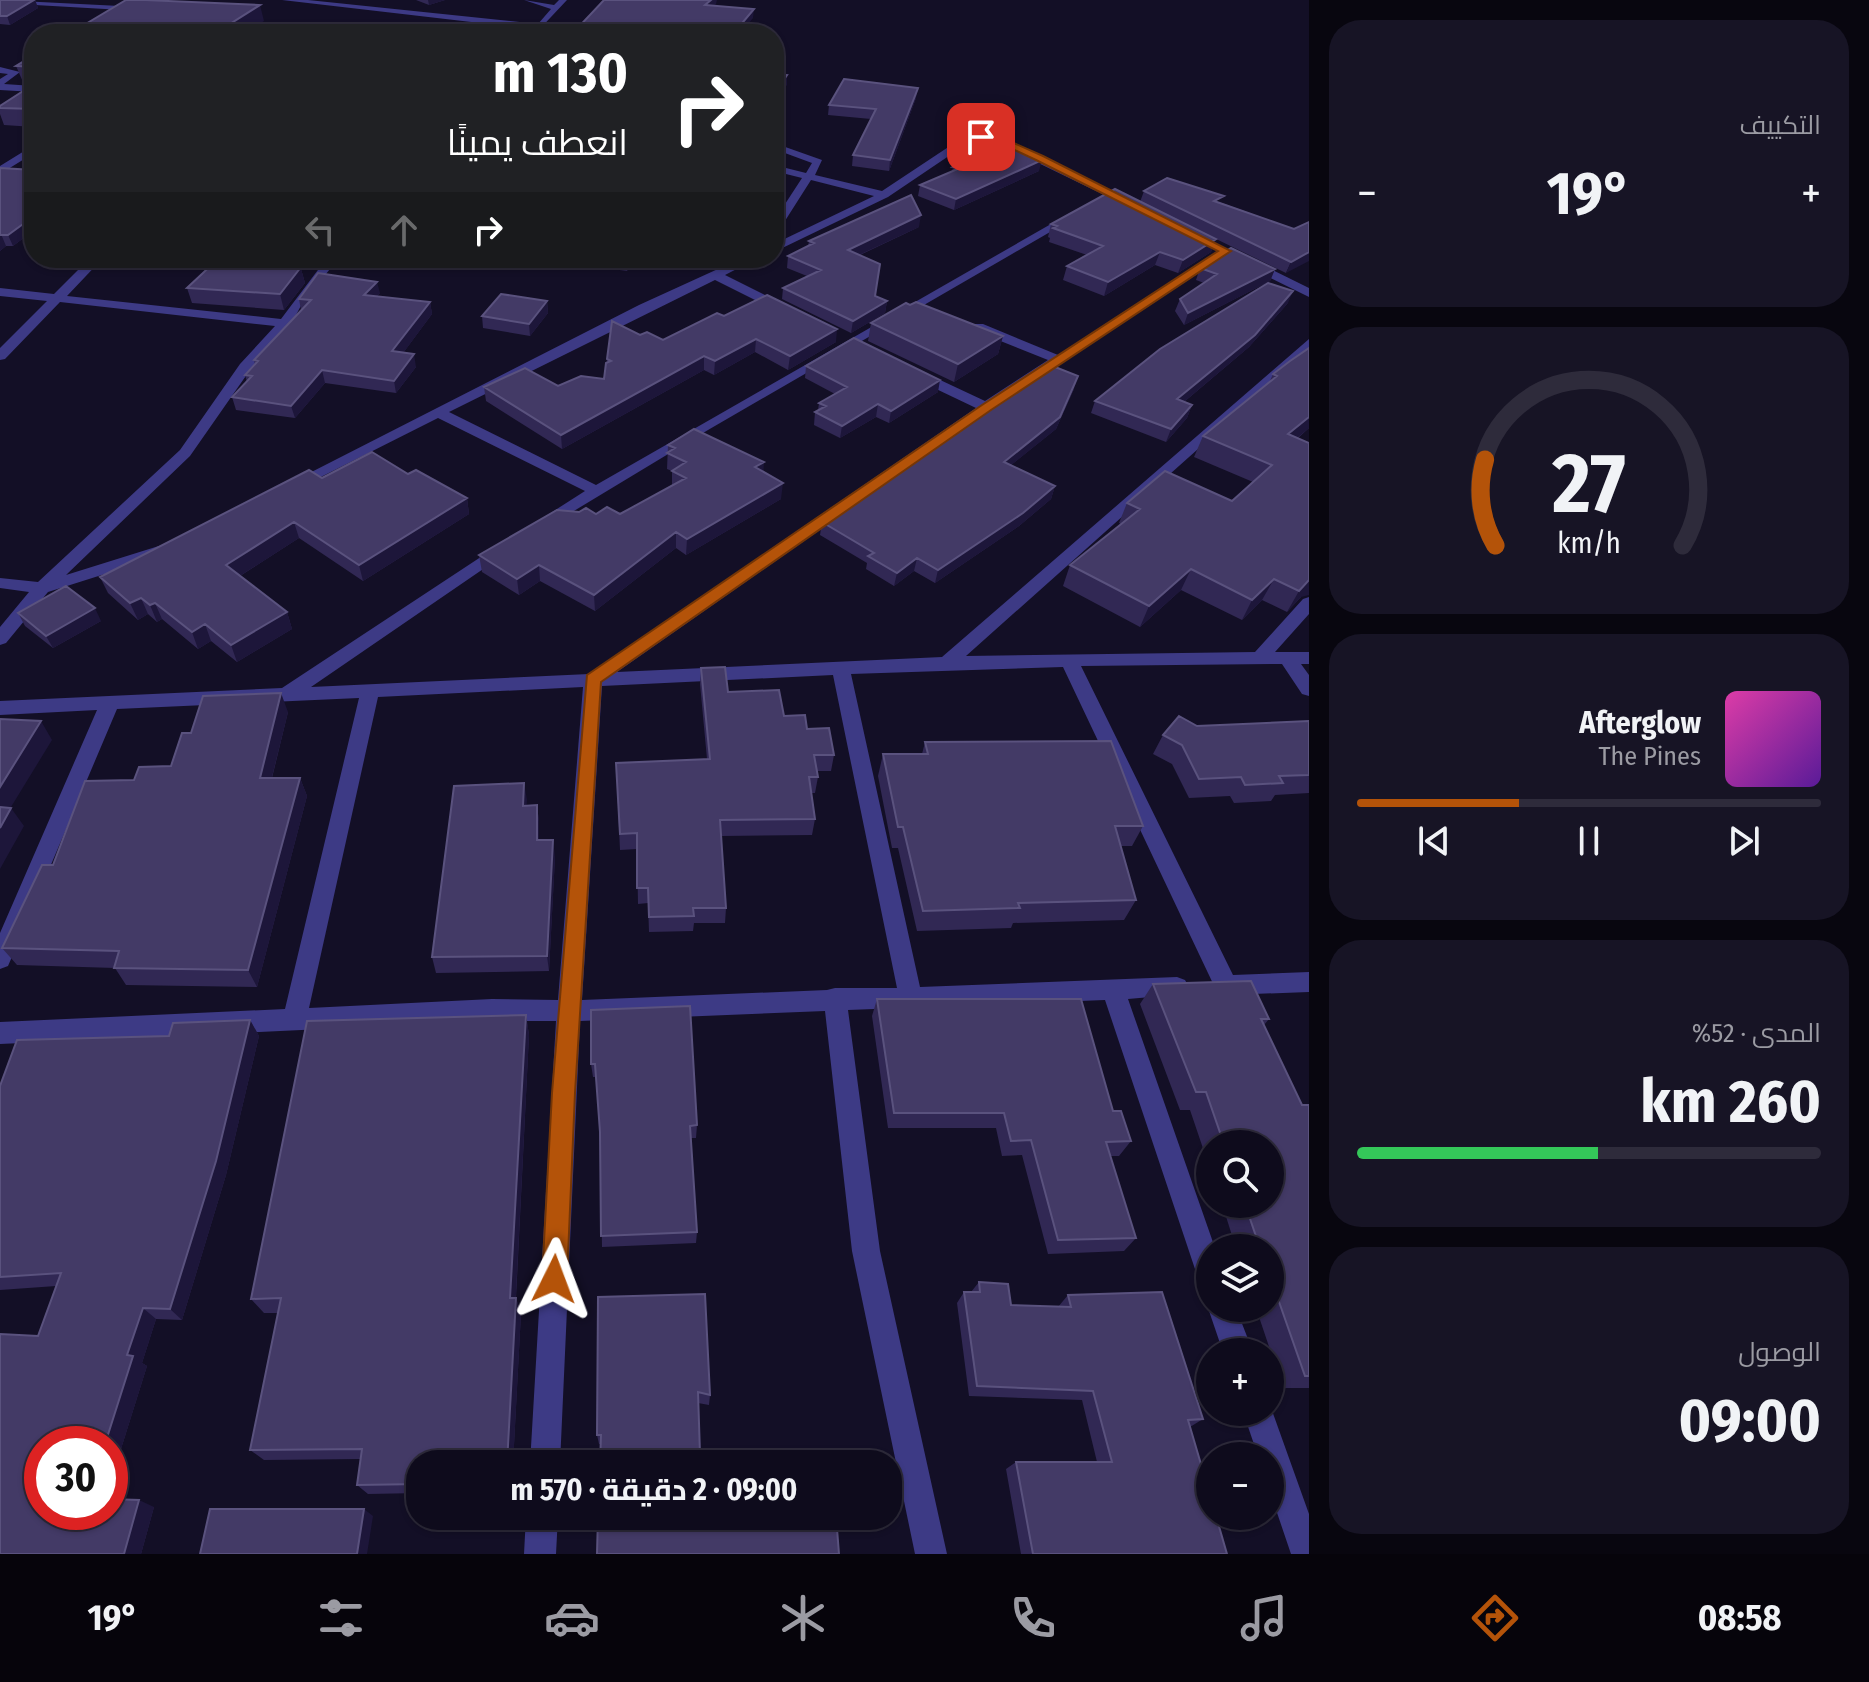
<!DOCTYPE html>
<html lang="ar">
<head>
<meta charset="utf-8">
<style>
	:root { --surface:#0e0b1c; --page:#171425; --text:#f1f3f6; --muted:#9b9ba3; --line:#2e2b3b; --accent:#b45309 }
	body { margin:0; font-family:"Fira Sans Condensed",Cairo,sans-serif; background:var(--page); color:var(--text); direction:rtl; height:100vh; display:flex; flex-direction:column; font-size:30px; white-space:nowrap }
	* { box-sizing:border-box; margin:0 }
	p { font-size:26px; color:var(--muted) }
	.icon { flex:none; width:44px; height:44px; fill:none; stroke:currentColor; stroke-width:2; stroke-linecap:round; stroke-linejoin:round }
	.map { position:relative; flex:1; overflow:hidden; direction:ltr }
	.panel { display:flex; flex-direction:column; gap:20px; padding:20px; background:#08060f; width:560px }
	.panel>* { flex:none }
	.guide { position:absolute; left:24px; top:24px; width:760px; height:244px; border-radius:32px; box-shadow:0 2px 6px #0004,0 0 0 2px var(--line); direction:rtl; background:#202124; color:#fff; overflow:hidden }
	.buttons { position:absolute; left:1196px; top:1130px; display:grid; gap:16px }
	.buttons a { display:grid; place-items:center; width:88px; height:88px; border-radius:50%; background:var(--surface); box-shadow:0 2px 6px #0004,0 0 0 2px var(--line); font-size:40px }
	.speed { position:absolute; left:24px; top:1426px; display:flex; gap:16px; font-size:40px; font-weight:700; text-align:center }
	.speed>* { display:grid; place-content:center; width:104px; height:104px; border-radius:50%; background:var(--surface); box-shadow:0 2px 6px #0004,0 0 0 2px var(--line); line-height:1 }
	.speed .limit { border:12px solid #d22; background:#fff; color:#111 }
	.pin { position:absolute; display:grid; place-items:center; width:68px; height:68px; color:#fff; margin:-34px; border-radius:16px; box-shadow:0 4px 12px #0006 }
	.me { position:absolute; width:88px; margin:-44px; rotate:3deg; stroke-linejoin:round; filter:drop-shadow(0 0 6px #0008) }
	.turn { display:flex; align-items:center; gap:28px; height:168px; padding:0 24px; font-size:36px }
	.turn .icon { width:104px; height:104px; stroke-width:2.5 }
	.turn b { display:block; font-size:56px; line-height:68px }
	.lanes { display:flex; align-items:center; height:76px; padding:0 24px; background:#0003; justify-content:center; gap:40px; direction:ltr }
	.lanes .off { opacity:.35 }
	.big { font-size:60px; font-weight:700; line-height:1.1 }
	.panel .tile { flex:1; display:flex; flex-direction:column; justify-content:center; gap:12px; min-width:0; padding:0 28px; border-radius:32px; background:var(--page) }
	.panel .dial { align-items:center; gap:0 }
	.dial svg { height:208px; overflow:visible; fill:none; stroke:var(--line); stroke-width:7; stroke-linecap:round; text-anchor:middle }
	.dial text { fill:var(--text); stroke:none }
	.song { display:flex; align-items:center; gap:24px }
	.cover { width:96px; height:96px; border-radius:12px; background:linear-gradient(135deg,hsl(320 70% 55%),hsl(270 70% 35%)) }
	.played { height:8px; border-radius:4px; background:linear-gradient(90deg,var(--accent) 35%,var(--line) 35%) }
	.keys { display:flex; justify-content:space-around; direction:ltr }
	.heat { display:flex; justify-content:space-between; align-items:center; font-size:44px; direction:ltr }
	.charge { height:12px; border-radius:6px; background:linear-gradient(90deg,#34c759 52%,var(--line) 0) }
	.trip { position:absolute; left:406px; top:1450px; width:496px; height:80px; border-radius:32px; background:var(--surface); box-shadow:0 2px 6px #0004,0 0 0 2px var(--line); font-weight:700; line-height:80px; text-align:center; direction:rtl }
	.menu { display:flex; height:128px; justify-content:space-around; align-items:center; background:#06040b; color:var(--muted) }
	.menu .icon { width:56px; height:56px }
	.menu .on { color:var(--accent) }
	.menu b { font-size:36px; color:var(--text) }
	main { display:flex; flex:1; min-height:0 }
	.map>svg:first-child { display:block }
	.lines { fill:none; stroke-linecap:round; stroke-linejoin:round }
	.minor { fill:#3d3a85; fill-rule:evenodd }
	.wall { fill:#312854 }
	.shaded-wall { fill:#1d163a }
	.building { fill:#433a66; stroke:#5a527e; stroke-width:2 }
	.route { fill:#b45309; stroke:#753606; stroke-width:2 }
</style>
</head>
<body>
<main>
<section class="panel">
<div class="tile"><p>التكييف</p>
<div class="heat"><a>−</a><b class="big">19°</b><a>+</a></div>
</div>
<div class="tile dial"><svg viewBox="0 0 100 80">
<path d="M14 69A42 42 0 1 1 86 69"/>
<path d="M14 69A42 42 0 0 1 10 36" stroke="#b45309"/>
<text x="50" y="56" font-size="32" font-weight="700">27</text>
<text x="50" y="72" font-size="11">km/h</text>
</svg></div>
<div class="tile">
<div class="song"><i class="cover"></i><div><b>Afterglow</b><p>The Pines</p></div></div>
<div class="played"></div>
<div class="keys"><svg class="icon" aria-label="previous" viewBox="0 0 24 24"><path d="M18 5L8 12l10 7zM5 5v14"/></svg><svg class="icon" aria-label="pause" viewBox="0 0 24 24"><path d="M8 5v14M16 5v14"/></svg><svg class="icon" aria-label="next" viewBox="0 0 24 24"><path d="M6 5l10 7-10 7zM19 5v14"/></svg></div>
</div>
<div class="tile"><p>المدى · 52%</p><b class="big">260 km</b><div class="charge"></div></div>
<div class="tile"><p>الوصول</p><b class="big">09:00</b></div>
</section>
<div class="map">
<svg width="1309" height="1554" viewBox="0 0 1309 1554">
	<rect width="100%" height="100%" fill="#130f26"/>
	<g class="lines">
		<path class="minor" d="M0,0l140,7 4,2 -4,2 -140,-8z
			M282,0h26l230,24 13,-15 -27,-9 30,5 5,-5h8l-32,34h-10l7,-5z
			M0,67l20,5 -16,12 30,2v6l-34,-2v-11l8,-5 -8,-1z
			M995,135l144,70 -10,2 -136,-66h-22l-83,56 -114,55v-8l100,-48 -63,-16 -28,44h-8l-1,-3 28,-43 -28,-7v-6l32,8 6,-10 -38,-14v-6l48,17 -7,15 67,16 83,-55z
			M34,145v8l-34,21v-8z
			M1072,212l6,3 -2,2 -368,213 -159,96h-12l-2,-3 50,-32 -147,-73 -139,70 -5,2 -8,-5 353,-180 103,-47h16l-33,17 62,31v6h-8l-64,-32 -266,132 147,73z
			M1216,252l10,3 -235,155 -374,262 325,-15 367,-318v11l-343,306 289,-4 48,-53 6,-2v17l-34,38h34v12h-8l8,11v21l-7,-2 -20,-30 -201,2 152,309 76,-3v20l-83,3 -9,-3 -154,-325 -212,7 69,313 257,-10 8,3 4,7 -4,7 -57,5 87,249h-5v38l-10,-4 -4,-10 -91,-272 -257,10 32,241 67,303h-32l-63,-303 -27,-240 -245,10 -20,443h-30l26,-443h-64l-492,23v-22l285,-13 74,-311 -242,11 -106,250 -3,7 -8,3v-36l97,-223 -97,5v-14l282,-13 220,-145 8,5 -2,4 -197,135 278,-13 387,-266 -65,-31v-6h10l64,30 63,-41 -75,-30v-6h10l75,31zM833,675l64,313h-62l-8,2 -245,10 20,-314zM583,687l-25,313 -66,-1 -183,9 69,-311z
			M90,258h13l-36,38 214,23 46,-61h12l-36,44 -13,24 -40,44 -60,86 -124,119 96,-30 8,5 -2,4 -120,38 -42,51 -6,2v-18l29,-35 -29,-4v-10l38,4 142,-132 60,-86 35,-38 -215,-24 -55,57 -5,1v-12l47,-47 -47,-5v-8l54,6z
			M1248,258l61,30v9l-65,-32v-6z
			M1210,1303v5h26l17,44h-30l-15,-44z
			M1270,1405l39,109v40h-18l-21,-62v-36h-12l-15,-44h27z
			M526,1516h32l-2,38h-32z"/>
	</g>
	<path class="wall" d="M0,0h35l3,8 -28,17 -10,-1z
		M416,0h29l-16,5z
		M34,55v28l-11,-1 -7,-16z
		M34,84v43l-30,-2 -4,-11v-8z
		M916,98l-27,73 -37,-5 1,-11 18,-36 -43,-4 1,-10z
		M953,167l86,4 -85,39 -36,-14 2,-11 32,-14z
		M0,168l34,2v60l-21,16h-7l-6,5z
		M1144,191l78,12 72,26 15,-7 -23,51 -146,-71z
		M1051,224l165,15 -5,13 -33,21 -23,-8 -51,31 -41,-16 4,-14 20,-11 -38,-13 1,-4 -2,-1z
		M919,227l-59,28 15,41 12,5 -2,12 -34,20 -69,-34 1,-11 24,-12 -20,-8 1,-12 20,-10 1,-5z
		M598,258h37l-8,13 -29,-4z
		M1200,268l75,1 -5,12 -86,44 -9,-14 5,-12 24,-16 -8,-3z
		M301,269l4,14 -21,27 -92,-7 -5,-15z
		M380,293l-3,3 53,6 2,12 -29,39 13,14 -20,26 -71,-10 -30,35 -59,-8 -4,-13 15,-15 -2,-7 10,-10 -1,-5 47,-50 -2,-11z
		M547,301l1,12 -18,23 -47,-8 -1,-12z
		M1288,303l-39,44 -65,55 8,3 -5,13 -21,24 -75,-29 4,-12z
		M724,316l112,26 -48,28 -33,-18 -41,23 -10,-5 -142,79 -76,-48 -2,-14 74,-1 46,-7 3,-20 56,-19z
		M871,323l132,13 -5,18 -44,28 -86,-41z
		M1290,361l19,67 -11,10 3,159 -14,15 -25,-12 -20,20 -61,-30 -41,37 -77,-41 7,-21 51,-41 -2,-1 8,-20 105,-2 21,-19 -59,-25 9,-21 66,-53 4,-9z
		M806,366l132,26 -49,31 -13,-6 -36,21 -26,-13 1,-13 3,-2 1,-7 16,-9 -30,-16z
		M1074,389l-18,40 -45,36 44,21 -4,13 -32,27 -84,57 -21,-12 -20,15 -28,-17 1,-6 -47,-28 2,-13z
		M668,445l96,27 17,27 -95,56 -10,-7 -81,63 -55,-30 -21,14 -37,-23 -3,-17 117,-41h24l52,-28v-15l-5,-2z
		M408,474l59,24 2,16 -106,67 -64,-43 -59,38 47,36 5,17 -55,33 -26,-21 -13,8 -36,-30 -5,3 -9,-8 -10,6 -30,-27 -8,-16 222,-99z
		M18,613l83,8 -48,27 -28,-22z
		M701,668l27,24 56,24 23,13 27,26 -3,16h-14l1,6 -3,16h-4l4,26 -3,16 -91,1 5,72 -1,15h-31l-1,8 -44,1 -1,-29 -10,1 -1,-55 -17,1 -4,-87 91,-4 -7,-75z
		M288,712l-16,66h28l7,18 -50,191 -131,-2 -11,-17 -98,-3 -15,-17 51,-83 81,-85 37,-14 20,-33z
		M1309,721v72l-34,2 -4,6 -37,2 -4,-7 -41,2 -17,-34 -19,-10 10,-19 34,-9z
		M925,742l218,84 -11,20h-11l15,54 -12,20 -111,3 -2,5 -94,3 -19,-83h-6l-14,-72 5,-22h39z
		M524,783l2,22h11l2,17v18l16,17 -6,114 -113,2 -4,-16z
		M1153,984l116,35 -5,6 38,80h7v283h-26l-27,-80h14v-60h-34l-14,-44h48v-60h-60v25l-20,-59h-10l-40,-106z
		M877,999l236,112 18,30 -12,15h-9l26,82 -12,13 -76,3 -26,-99 -20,1 -6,-28h-108l-16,-112z
		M591,1010l106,115 -1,13h-5l6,94 -1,11 -94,4 -2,-115 -4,-55h-3l-2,-13z
		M526,1015l3,20 -13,263 5,15 -8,151h-93v29l-52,1 -11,-9 4,-26 -97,1 -14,-10 28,-137h-14l-13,-14z
		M250,1020l9,16 -33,139 -44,145 -26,-1 -14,44 5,3 -37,118v-40l-68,68 112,-5 -13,47h-141l38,-218 18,-50 -56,4v-204l169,-50z
		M979,1282l32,23 47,2 10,-12 135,124 -13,8 37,127h-206l-15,-85 10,-7h81l-15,-62 -113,-4 -12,-93 7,-11h7z
		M598,1297l112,98 -1,10 -11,-2 2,51 -101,-10 -2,-9z"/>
	<path class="shaded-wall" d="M35,0l3,8 -28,17 -3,-9z
		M428,0h17l-16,5z
		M711,0h6l-1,4 -11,10v-9z
		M260,5l4,16 -21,13h-29z
		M754,9l-1,9 -13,16h-7z
		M787,75v10l-13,18v-9z
		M918,88l-2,10 -27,73 1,-11z
		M1042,160l-3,11 -85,39 2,-11z
		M921,215l-2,12 -73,34 2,-11z
		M34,216v14l-21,16 -5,-11z
		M1,234l5,12 -6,5v-16z
		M1216,239l-5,13 -33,21 5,-13z
		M1160,252l-5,13 -51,31 4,-14z
		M1309,252v9l-23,12 5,-11z
		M293,258h19l-11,11 4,14 -21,27 -4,-16 6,-29z
		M627,258h8l-8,13z
		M1275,269l-5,12 -86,44 4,-12z
		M377,282l3,11 -13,14 -3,-12z
		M1293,291l-5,12 -39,44 -77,65 5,-13z
		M547,301l1,12 -18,23 -1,-12z
		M887,301l-2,12 -34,20 2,-12z
		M430,302l2,12 -37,50 -3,-13z
		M837,329l-1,13 -48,28 2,-14z
		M1003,336l-5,18 -44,28 4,-18z
		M756,339l-1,13 -41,23 1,-14z
		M414,354l2,13 -20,26 -2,-12z
		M704,356v14l-142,79 -1,-14z
		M322,370l3,13 -30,35 -4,-12z
		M1078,376l-4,13 -18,40 -56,45 4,-12z
		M940,380l-2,12 -49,31 2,-12z
		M878,404l-2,13 -36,21 2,-12z
		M1192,405l-5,13 -21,24 5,-13z
		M1309,417v11l-31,26 10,-20z
		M764,462l-1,16 -8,-11z
		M783,483l-2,16 -95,56 1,-16z
		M1055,486l-4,13 -32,27 -84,57 3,-13z
		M467,498l2,16 -106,67 -4,-16z
		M294,522l5,16 -67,43 -6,-16z
		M676,532v16l-81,63 -1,-16z
		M917,558l-3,13 -20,15 3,-13z
		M539,565l1,16 -21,14 -2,-16z
		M1191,569l-10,21 -41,37 9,-21z
		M1274,579l-12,21 -20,20 10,-20z
		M1309,580v15l-8,2 -14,15 12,-21z
		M141,598l7,16 -10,6 -8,-17z
		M155,603l7,16 -5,3 -7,-17z
		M95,608l6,13 -48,27 -7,-12z
		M287,612l5,17 -55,33 -6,-17z
		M205,624l6,17 -13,8 -6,-17z
		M281,693l7,19 -21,85 -7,-19z
		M41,721l11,19 -52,85v-38z
		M300,778l7,18 -50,191 -9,-17z
		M524,783l3,17 -2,23 -2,-17z
		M537,805l2,17v35l-2,-17z
		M11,808l13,18 -24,43v-41z
		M553,840l2,17 -6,114 -2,-15z
		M526,1015l3,20 -14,278 -5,-15z
		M250,1020l9,16 -33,139 -44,145 -12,-11z
		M516,1298l5,15 -8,151h-6z
		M143,1308l13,11 -14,44 5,3 -37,118v-40h-5l22,-89z
		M139,1500l15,7 -13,47h-17z
		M364,1509l9,7 -6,38h-10z"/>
	<path class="building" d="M0,0h34l-27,16h-7z
		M126,0h19l115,5 -46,29h-145z
		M604,0h107l-6,5 49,4 -21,25h-161z
		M34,55v12l-18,-1z
		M774,74l13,1 -13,19z
		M844,79l74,9 -28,72 -37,-5 23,-46 -47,-4z
		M34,84v25l-34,-1v-2z
		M1001,144l41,16 -86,39 -36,-14 40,-17 -7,-1z
		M0,168l34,2v46l-26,19h-8z
		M1167,178l57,18 -10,5 80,28 15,-7v30l-18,10 -147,-71z
		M1115,189l101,50 -33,21 -23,-8 -52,30 -41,-16 36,-20 -50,-18 4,-2 -6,-2z
		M911,195l10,20 -73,35 32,14 -5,32 12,5 -34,20 -70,-33 38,-18 -33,-14 26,-13 -5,-2z
		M1231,248l44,21 -87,44 -8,-14 37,-25 -17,-6z
		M219,258h74l-7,7 15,2 -21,27 -93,-6z
		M318,273l59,9 -13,13 66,7 -38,49 22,3 -20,27 -72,-11 -31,36 -59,-9 20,-21 -7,-1 13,-14 -4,-1 57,-60 -12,-1z
		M1268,283l25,8 -38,44 -78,64 15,6 -21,24 -76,-28 65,-52z
		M501,294l46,7 -18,23 -47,-8z
		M767,295l70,34 -47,27 -34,-17 -41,22 -11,-5 -143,79 -77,-48 41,-19 33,18 23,-10 23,3 2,-16 5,-2 -4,-2 5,-38 28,14 7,-3 16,8 54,-27 7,3z
		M916,302l87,34 -45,28 -87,-41 35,-20 4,2z
		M854,338l86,42 -49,31 -13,-7 -36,22 -27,-14 11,-6 -7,-3 28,-16 -41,-21z
		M1309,348v69l-21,17 21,9v137l-10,11 -25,-12 -22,21 -61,-31 -42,37 -79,-41 70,-56 -13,-6 38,-32 67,30 40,-36 -69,-29 74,-60 -4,-2 17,-13z
		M1050,365l28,11 -18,41 -56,45 51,24 -32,27 -85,57 -21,-12 -20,15 -29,-17 6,-3 -52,-31z
		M694,429l70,33 -9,5 28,16 -96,56 -11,-7 -82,63 -55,-30 -22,14 -38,-24 78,-45 22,2 7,-4 10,6 11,-7 13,7 66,-36 -14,-7 14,-9 -19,-9 8,-5 -7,-3z
		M372,452l36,22 8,-4 51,28 -108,67 -65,-43 -68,43 61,47 -56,33 -26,-21 -13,8 -37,-29 -5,2 -9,-7 -11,5 -30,-26 209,-107 13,8z
		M66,586l29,22 -49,28 -28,-23z
		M725,667l3,25 51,-2 5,26 21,-1 2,14 22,-1 5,27h-20l4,22h-9l6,42 -95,1 6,88h-33l1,8 -45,1 -1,-29h-11v-55l-17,1 -4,-71 94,-4 -9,-91z
		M281,693l-21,85h40l-52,192 -134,-2 5,-17 -117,-3 40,-83h11l32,-84 49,-1 5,-13 32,-1 11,-33h9l12,-37z
		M1179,716l18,10 112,-5v54l-30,1 4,7 -38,2 -4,-8 -42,2 -17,-34 -19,-10z
		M0,719l41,2 -41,66z
		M1111,741l32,85h-28l21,74 -118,3 2,5 -97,3 -20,-84h-5l-15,-73h45l-3,-12z
		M524,783l-1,23 14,-1v35h16l-6,116 -115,1 22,-171z
		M0,807l11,1 -11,20z
		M1251,981l18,38h-8l41,86h7v271h-4l-35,-100v-28h-10l-15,-44h25v-60h-46l-18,-52h-10l-43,-108z
		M877,999h204l32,112h8l10,30 -25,1 30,96 -78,2 -27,-100 -20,1 -7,-28h-110z
		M690,1006l7,119 -7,1 7,106 -96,4 -1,-104 -5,-68h-4v-54z
		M526,1015l-16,283h6l-9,166h-87v20l-63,1 5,-36 -112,1 31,-152 -30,1 56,-278z
		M250,1020l-34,141 -46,148 -27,-1 -16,47 6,1 -28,88h-63v68h68v-13l29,1 -15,54h-124v-220l38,2 23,-63 -61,4v-191l17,-46 152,-4 4,-13z
		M979,1282l29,2 3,21 60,2 -3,-12 94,-3 41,127 -15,1 22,75v21h6l11,38h-194l-17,-92h96l-19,-71 -116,-5 -13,-94h16z
		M705,1294l5,101 -12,-3 2,62h17v10h-117l1,-29h-4l1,-138z
		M210,1509h154l-7,45h-157z
		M598,1516h238l3,38h-242z"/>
	<path class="route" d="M981,134l17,2 45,20 188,95 -240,159 -390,272 -26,411 -8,186 -4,9 -9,3 -9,-3 -3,-9 10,-186 35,-418 395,-270 236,-154 -182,-91 -43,-20 -15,-1z"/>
</svg>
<div class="buttons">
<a><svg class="icon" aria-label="search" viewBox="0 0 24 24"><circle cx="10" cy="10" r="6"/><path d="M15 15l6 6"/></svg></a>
<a><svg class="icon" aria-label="layers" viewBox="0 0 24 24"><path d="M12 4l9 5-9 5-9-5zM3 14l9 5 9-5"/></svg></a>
<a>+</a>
<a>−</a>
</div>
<div class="speed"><div class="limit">30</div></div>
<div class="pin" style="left:981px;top:137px;background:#d93025"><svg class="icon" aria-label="arrive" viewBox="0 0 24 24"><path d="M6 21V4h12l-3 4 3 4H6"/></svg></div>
<svg class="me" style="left:554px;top:1279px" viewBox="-20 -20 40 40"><path d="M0-17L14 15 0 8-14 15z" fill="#b45309" stroke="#fff" stroke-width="4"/></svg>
<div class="trip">09:00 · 2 دقيقة · 570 m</div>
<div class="guide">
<div class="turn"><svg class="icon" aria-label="right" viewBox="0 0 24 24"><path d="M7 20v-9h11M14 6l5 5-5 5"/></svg><div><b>130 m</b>انعطف يمينًا</div></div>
<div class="lanes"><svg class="icon off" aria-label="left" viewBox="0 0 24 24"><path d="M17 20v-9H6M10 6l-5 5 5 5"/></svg><svg class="icon off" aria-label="ahead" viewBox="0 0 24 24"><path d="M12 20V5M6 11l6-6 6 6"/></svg><svg class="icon" aria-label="right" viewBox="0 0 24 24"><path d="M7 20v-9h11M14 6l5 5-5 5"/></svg></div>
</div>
</div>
</main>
<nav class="menu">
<b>08:58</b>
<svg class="icon on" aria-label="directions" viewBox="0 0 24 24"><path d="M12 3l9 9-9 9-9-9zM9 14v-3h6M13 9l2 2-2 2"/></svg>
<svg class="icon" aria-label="music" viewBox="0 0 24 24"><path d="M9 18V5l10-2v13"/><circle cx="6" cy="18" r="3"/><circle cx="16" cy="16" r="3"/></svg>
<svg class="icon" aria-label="phone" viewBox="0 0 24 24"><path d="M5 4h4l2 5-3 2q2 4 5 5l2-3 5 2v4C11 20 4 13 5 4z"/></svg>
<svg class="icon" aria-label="climate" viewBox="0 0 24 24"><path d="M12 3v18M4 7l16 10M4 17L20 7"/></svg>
<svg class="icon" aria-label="car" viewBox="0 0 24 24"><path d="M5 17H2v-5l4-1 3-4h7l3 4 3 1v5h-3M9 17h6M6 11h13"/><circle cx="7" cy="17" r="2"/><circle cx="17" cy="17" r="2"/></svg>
<svg class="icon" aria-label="filters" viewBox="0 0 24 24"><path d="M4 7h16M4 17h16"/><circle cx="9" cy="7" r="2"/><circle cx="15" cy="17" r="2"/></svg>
<b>19°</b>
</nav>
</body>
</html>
